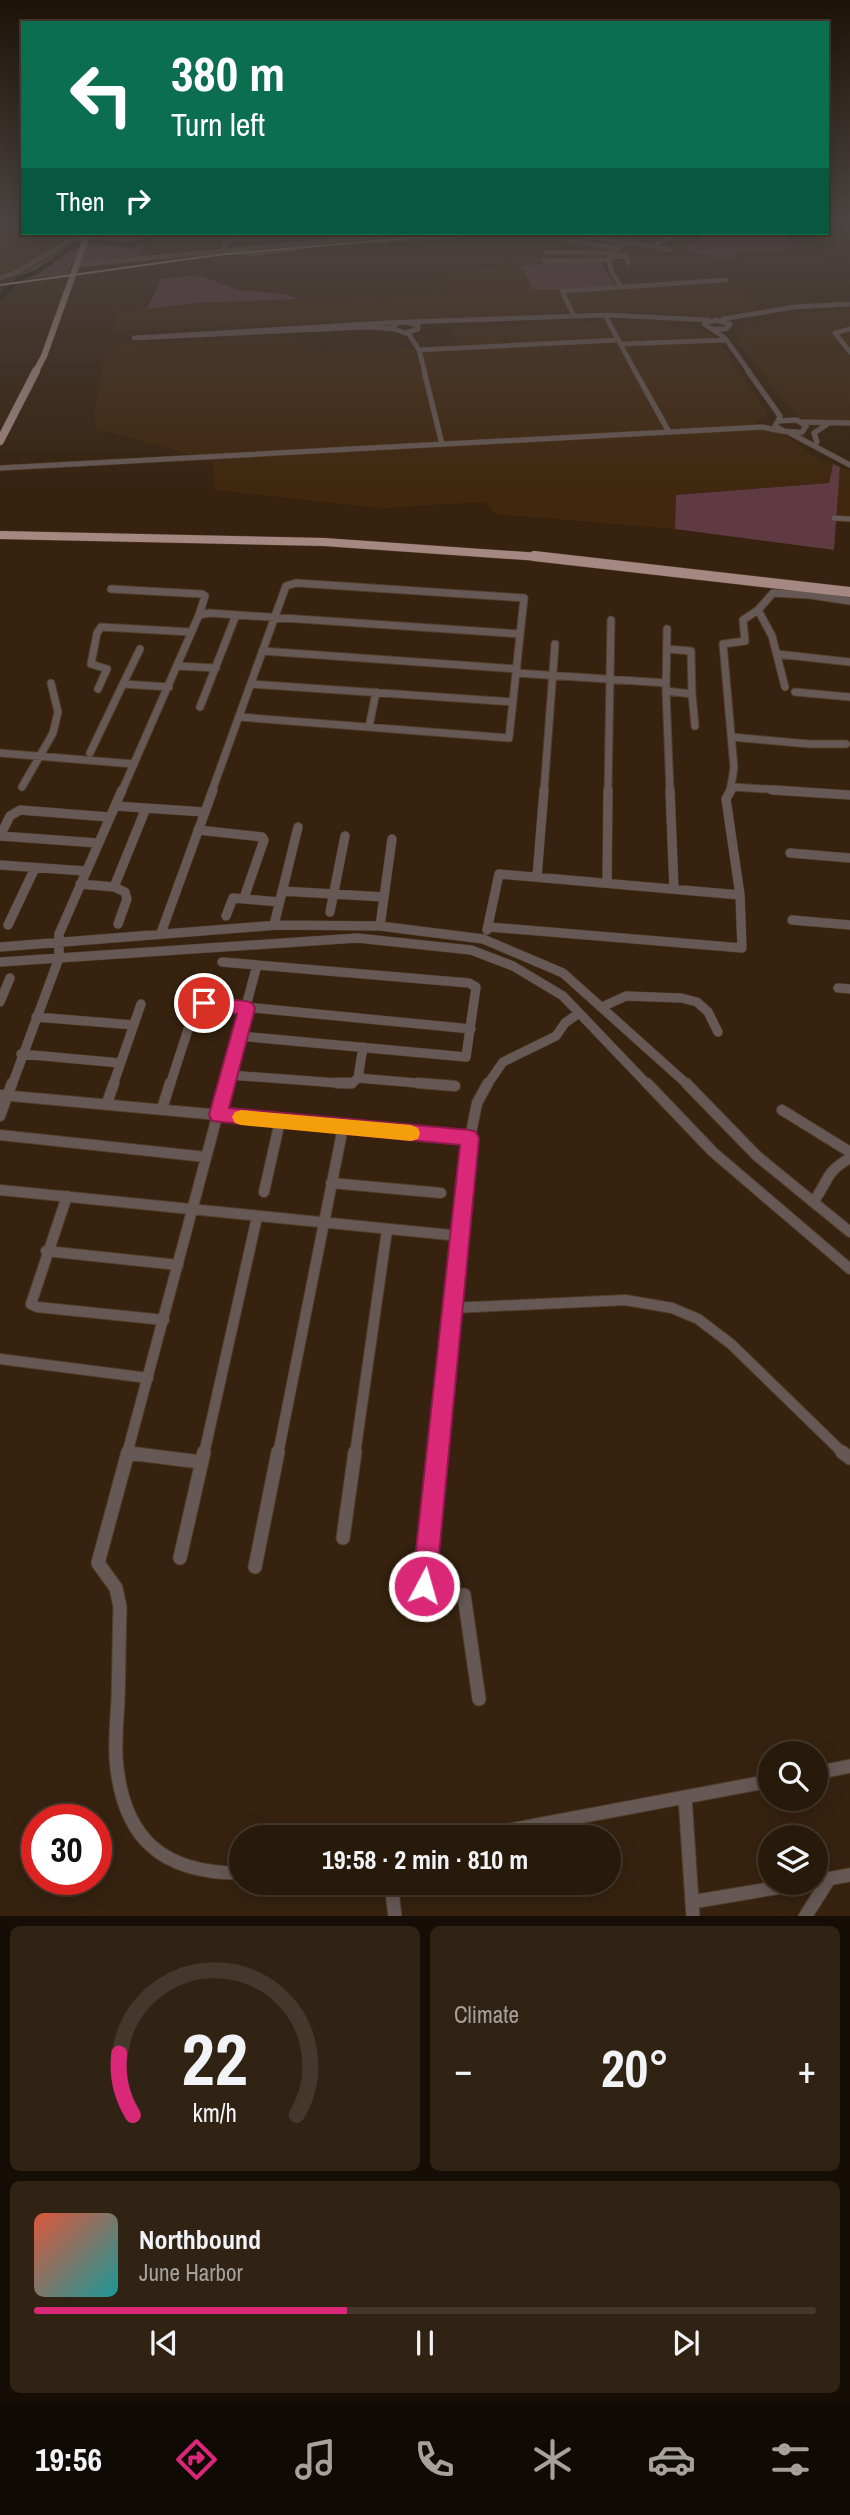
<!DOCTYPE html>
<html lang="en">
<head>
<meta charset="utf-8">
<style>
	:root { --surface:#281a0b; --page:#302314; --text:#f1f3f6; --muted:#a5a19d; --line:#44382c; --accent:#db2777 }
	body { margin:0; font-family:"Archivo Narrow",sans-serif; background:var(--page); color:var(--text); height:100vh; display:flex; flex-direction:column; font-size:26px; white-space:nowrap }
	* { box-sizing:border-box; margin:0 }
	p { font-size:23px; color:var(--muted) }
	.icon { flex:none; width:38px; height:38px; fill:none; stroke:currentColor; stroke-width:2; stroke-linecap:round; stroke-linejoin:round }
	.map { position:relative; height:1916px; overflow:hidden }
	.details { display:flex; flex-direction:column; gap:10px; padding:10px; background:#160e06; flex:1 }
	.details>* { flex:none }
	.banner { position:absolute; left:21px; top:21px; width:808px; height:214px; border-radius:0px; box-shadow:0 4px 18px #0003,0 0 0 2px var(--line); background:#0b6e4f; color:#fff; overflow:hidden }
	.buttons { position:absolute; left:758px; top:1741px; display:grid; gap:14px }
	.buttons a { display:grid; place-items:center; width:70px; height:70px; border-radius:50%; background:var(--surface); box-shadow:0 4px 18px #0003,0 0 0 2px var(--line); font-size:35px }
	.speed { position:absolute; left:21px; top:1804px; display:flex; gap:14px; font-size:35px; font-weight:700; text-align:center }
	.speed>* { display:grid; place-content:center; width:91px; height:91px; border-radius:50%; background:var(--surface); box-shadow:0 4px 18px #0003,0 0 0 2px var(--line); line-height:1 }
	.speed .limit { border:10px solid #d22; background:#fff; color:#111 }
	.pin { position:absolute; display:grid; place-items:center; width:60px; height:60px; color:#fff; margin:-30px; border:4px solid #fff; border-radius:50%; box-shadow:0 2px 7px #0007 }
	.me { position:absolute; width:77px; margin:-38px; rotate:6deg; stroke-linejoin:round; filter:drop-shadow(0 0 5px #0008) }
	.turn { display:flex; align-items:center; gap:24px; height:147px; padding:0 35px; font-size:32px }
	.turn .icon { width:91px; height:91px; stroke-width:2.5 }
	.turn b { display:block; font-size:49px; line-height:60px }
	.then { display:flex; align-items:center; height:66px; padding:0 35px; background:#0003; gap:14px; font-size:26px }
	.big { font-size:52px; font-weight:700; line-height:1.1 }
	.details .tile { flex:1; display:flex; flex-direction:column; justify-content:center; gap:10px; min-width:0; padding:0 24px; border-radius:10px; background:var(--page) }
	.details .dial { align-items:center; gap:0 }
	.dial svg { height:182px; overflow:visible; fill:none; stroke:var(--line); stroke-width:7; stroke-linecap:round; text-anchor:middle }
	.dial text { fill:var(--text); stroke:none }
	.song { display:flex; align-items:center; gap:21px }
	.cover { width:84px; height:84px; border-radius:10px; background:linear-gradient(135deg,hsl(10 70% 55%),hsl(180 70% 35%)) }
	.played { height:7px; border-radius:4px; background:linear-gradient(90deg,var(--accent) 40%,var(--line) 40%) }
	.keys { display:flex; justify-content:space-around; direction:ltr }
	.heat { display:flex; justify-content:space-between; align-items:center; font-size:38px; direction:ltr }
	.details .tiles { flex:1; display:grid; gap:10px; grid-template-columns:1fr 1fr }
	.tile:last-child { grid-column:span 2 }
	.trip { position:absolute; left:229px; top:1825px; width:392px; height:70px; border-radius:35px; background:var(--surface); box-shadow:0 4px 18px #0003,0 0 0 2px var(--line); font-weight:700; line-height:70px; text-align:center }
	.tab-bar { display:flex; height:112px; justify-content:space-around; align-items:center; background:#100a04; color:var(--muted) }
	.tab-bar .icon { width:49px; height:49px }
	.tab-bar .selected { color:var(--accent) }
	.tab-bar b { font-size:32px; color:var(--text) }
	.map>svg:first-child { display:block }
	.built { fill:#40270e }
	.green { fill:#5f3a43 }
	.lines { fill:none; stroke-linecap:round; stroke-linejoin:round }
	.stream { stroke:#525141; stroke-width:2 }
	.river { stroke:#0d1100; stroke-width:5 }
	.minor-far5-casing { stroke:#513d2b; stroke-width:5 }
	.minor-far4-casing { stroke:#513d2b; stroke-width:6 }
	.minor-far3-casing { stroke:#513d2b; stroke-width:9 }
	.minor-far2-casing { stroke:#513d2b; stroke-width:10 }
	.minor-far1-casing { stroke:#513d2b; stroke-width:12 }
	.minor-casing { stroke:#513d2b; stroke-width:15 }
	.major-far2-casing { stroke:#513d2b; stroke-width:7 }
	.major-far1-casing { stroke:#513d2b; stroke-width:9 }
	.major-casing { stroke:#513d2b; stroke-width:11 }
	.minor-far5 { stroke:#665855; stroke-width:4.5 }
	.minor-far4 { stroke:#665855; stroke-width:5 }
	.minor-far3 { stroke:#665855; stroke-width:7 }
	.minor-far2 { stroke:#665855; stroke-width:9 }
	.minor-far1 { stroke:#665855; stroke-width:10 }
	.minor { stroke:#665855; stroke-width:13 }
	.major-far2 { stroke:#a58882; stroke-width:6 }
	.major-far1 { stroke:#a58882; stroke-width:8 }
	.major { stroke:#a58882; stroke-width:10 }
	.tram { stroke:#bbab9d; stroke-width:2 }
	.route { fill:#db2777; stroke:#8e194d; stroke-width:2 }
	.slow { fill:#f59e0b }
</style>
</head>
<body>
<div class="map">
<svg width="850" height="1917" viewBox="0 0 850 1917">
	<rect width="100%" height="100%" fill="#36220f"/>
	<path class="built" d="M23,231l27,2 -8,9 16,2 -49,31 -9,2v-45z
		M520,265l14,25 207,-6 18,27 -51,5 -94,-4 -162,8 -45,-1 -293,13 3,-22 81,-7 248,-9 -5,-23z
		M850,309v112l-51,-3 -60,-74 -2,-14 68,-18z
		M623,320l81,10 12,8 52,76 -12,8 8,8 25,7 21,17 23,10 -4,19 -153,12 -1,34 -180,-15 -9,-12 -108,6 -163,-18 -3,-35 -15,1 -100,-27 -3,-14 13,-69 184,-9 10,3 2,13 157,-7 -9,-18z
		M840,467l10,3v53l-14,-1z"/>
	<path class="green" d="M81,233h28l-1,4 34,-3 3,9 -7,15 -44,2 -23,5 -3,9 -59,7 67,-39z
		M707,233l79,1 8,12 -9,5 -53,2 6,6h-22l-4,-4 -30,-3z
		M600,262l17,26 -83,2 -14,-25z
		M199,275l39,15 47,4 14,5 -101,4 -51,6 14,-30z
		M833,464l7,3 -6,83 -159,-21 1,-34 153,-12z"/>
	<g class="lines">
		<path class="stream" d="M94,241l2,-8"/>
		<path class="river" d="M0,298l18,-19 19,-7 37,-27 20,-4 35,5 40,-13"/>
		<g class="minor-far5-casing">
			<path id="minor-far5" d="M0,231l23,-2
				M571,233l54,10
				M566,240l48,8
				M381,241l116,-8
				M627,242l43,8
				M651,247l20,-11
				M239,250l10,4 45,-5
				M222,251l3,-2v-6l24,-10
				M546,252l64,1
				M608,256h19l1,7
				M544,261l64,-1
				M76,265l333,-32
				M0,278l15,-5 56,-33 7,-7
				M620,285l-9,-15 -3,-14 31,-23
				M574,316l-12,-25 164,-11
				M607,319l29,54
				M723,319l71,-12 56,-3
				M406,322l202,-7 100,5
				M406,322l12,3v4l-13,4 -13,-5 5,-5z
				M393,329l-25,-2 -234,11 267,-16
				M714,329h12l4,-5 -15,-4 -11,4 21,14 25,35
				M850,329l-15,4 15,19
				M408,333l11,17 6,23
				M621,344l105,-4
				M419,350l200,-10"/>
		</g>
		<g class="minor-far4-casing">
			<path id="minor-far4" d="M424,371l18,73
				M635,371l34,61
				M748,371l32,45 -2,5
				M801,422l49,1
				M790,433l60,32
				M817,442l-3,-9 12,-8
				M0,468l762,-41c13,3 26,6 40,5l4,-6 -9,-6 -19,1 -3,5 9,5
				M834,518l16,1"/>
		</g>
		<g class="minor-far3-casing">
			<path id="minor-far3" d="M111,589l91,5 3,2 -6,19
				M810,589v6l40,6
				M758,610l14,26 13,51
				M667,629l-1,62 4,100
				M667,649l24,2 1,43
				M262,651l255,18
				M777,654l73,8
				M178,666l38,2
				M516,673l150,10
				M123,684l17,-35
				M251,684l262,18
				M98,689l9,-20 -16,-5 6,-31 4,-6 90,5
				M666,691l26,3 3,32
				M795,692l55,5
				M200,707l36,-92
				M369,727l7,-35
				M732,737l77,7h37
				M0,753l134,11
				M90,753l33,-69 46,3
				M22,787l31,-54 5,-21 -7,-29
				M733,787l65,4
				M122,791l77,-176 10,-2 311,21
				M212,791l74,-205 10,-3 228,15 -15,140 -270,-21
				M544,791l11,-147
				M608,791l3,-171
				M730,791l4,-23 -11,-124 22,-3 -2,-21 15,-10 15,-17 37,2"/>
		</g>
		<g class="minor-far2-casing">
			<path id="minor-far2" d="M670,790l4,99
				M772,790l78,5
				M115,806l89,6
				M198,830l64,7 2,3 -20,58
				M0,836l10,-20 10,-6 89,7
				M0,836l98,7
				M790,853l60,5
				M0,865l85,6
				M537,877l7,-87
				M607,883l1,-93
				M80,884l34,3 11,5 2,7 -9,25
				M114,887l32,-79
				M282,891l102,6 -4,29
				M384,897l8,-58
				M330,912l15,-76
				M226,916l7,-18 46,4
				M792,920l58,5
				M8,925l27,-57
				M274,925l24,-98
				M489,927l253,21 -2,-53 -14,-96 5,-9
				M487,930l12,-56 241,21
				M161,933l52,-143
				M0,947l278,-22 102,1 103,13 80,34 125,112
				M0,962l357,-24 114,12 42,16 50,30 85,89
				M222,962l247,21 7,4 -10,70 -227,-21
				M838,988l12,1
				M0,1002l10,-24
				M602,1007l24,-11 55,2 16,4 11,10 10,20
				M36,1017l98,8
				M21,1054l99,9
				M229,1075l122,9 7,-6 5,-31
				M358,1078l82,7
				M12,1085l47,-127v-24l63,-144
				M113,1085l28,-81
				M170,1085l25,-77 9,-5 267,26
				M225,1085l32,-120
				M487,1085l16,-23 53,-26 9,-13 14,-10"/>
		</g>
		<g class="minor-far1-casing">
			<path id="minor-far1" d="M337,1083h15
				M418,1083l37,3
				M647,1083l66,69 137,117
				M686,1083l71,73 93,76
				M1,1095l469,43
				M107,1103l7,-20
				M162,1109l8,-26
				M782,1110l68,42
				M0,1116l12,-33
				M0,1135l206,22
				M331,1183l110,10
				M0,1190l460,46
				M264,1192l16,-71
				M67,1196l-36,108 6,3 127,13
				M813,1202c17,-22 10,-28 37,-44
				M46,1251l132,14
				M453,1308l172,-8 47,8 26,11 33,25 113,110
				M0,1359l148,19
				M129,1453l5,1
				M127,1454l99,-371
				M204,1454l53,-237
				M278,1454l65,-327
				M355,1454l32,-224
				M438,1454l32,-316 7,-35 11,-20"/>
		</g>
		<g class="minor-casing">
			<path id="minor" d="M128,1452l-30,111 18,25 4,19c-1,31 -1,61 -2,92 -1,20 -3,39 -2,59 6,81 47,116 126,115
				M438,1452l-14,134 13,9h27l15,104
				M842,1452l8,6
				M129,1453l71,9
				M343,1538l12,-86
				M180,1558l24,-106
				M255,1567l23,-115
				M816,1773l34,-7
				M685,1797l8,120
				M467,1838l303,-57
				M816,1881l34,-6
				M391,1883l4,34
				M692,1902l113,-19
				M805,1917l24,-38"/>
		</g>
		<g class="major-far2-casing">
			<path id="major-far2" d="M35,373l9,-17 44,-123"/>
		</g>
		<g class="major-far1-casing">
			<path id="major-far1" d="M0,441l36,-70
				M0,535l324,7 230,16"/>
		</g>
		<g class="major-casing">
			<path id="major" d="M534,556l316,36"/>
		</g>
		<use href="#minor-far5" class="minor-far5"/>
		<use href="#minor-far4" class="minor-far4"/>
		<use href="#minor-far3" class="minor-far3"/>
		<use href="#minor-far2" class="minor-far2"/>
		<use href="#minor-far1" class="minor-far1"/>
		<use href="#minor" class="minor"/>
		<use href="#major-far2" class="major-far2"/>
		<use href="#major-far1" class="major-far1"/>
		<use href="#major" class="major"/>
		<path class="tram" d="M0,285l217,-30 248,-22"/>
	</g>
	<linearGradient id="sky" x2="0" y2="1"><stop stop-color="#1e1308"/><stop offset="0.45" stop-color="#4c4442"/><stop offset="1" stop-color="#4c4442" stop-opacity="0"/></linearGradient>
	<rect width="850" height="493" fill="url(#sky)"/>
	<path class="route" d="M204,997l42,4 6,2 3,5 -26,100 241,22 6,2 3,6 -43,448 -3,8 -9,4 -8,-4 -4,-8 48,-441 -248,-24 -3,-6 28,-101 -38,-6 -3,-5 3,-4z"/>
	<path class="slow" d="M241,1110l170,15 7,3 2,5 -2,6 -7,2 -170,-16 -6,-2 -3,-6 3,-5z"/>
</svg>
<div class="buttons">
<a><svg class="icon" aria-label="search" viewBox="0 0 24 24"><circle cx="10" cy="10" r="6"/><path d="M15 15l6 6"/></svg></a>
<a><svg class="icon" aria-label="layers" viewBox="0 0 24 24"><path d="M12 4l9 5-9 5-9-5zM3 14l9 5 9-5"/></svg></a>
</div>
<div class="speed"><div class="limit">30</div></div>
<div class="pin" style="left:204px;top:1003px;background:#d93025"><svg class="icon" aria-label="arrive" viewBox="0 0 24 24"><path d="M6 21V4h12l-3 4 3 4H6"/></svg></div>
<svg class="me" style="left:424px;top:1586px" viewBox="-20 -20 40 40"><circle r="17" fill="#db2777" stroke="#fff" stroke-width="3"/><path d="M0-11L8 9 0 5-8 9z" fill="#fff"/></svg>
<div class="trip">19:58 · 2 min · 810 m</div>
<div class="banner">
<div class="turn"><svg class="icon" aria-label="left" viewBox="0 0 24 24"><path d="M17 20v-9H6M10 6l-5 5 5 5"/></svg><div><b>380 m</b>Turn left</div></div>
<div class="then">Then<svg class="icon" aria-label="right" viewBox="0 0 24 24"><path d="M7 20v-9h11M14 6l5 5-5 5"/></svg></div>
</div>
</div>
<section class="details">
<div class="tiles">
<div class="tile dial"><svg viewBox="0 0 100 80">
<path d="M14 69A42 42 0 1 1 86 69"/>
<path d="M14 69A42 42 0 0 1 8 42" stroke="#db2777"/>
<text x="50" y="56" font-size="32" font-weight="700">22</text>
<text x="50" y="72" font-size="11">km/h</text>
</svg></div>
<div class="tile"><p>Climate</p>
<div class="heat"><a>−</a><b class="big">20°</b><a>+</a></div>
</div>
<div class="tile">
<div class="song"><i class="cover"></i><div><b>Northbound</b><p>June Harbor</p></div></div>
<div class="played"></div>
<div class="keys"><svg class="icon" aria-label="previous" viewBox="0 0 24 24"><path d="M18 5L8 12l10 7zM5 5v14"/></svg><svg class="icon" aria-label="pause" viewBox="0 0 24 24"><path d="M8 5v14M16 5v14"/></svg><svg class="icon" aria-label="next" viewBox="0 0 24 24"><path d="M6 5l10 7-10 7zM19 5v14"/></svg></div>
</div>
</div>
</section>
<nav class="tab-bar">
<b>19:56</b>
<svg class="icon selected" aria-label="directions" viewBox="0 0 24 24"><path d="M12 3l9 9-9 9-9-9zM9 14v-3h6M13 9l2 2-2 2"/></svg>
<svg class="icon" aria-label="music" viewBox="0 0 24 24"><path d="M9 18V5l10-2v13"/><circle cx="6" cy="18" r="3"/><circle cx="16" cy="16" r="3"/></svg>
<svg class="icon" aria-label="phone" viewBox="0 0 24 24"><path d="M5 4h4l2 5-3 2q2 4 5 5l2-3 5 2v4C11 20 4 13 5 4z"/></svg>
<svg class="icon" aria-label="climate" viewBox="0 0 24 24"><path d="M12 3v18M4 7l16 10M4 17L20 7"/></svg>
<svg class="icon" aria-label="car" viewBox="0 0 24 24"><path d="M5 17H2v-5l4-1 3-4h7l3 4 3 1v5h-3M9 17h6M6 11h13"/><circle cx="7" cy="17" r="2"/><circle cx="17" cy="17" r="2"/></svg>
<svg class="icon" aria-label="filters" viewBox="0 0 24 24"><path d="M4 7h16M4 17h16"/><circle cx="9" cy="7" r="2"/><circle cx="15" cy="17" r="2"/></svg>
</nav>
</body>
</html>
